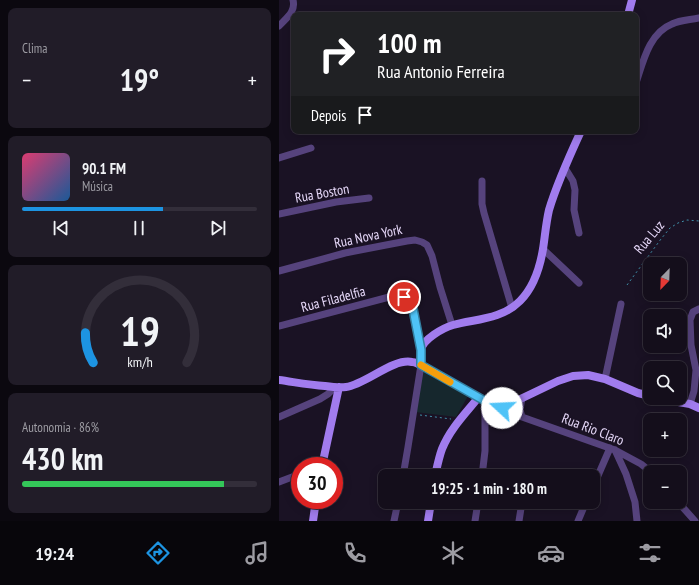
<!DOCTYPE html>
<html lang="pt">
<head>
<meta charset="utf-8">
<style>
	:root { --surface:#140e1b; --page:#211c28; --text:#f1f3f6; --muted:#9d9ca3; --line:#332e3a; --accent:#1d94e2 }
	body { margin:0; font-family:"PT Sans Narrow",sans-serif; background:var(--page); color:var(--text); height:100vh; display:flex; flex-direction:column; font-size:15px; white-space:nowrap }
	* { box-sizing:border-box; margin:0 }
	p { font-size:13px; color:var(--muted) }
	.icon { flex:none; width:22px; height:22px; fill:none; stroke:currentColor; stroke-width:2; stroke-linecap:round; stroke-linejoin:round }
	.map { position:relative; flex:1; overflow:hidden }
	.drawer { display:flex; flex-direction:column; gap:8px; padding:8px; background:#0b080f; width:279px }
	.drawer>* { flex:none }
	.guide { position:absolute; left:12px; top:12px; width:348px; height:122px; border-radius:8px; box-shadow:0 2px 10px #0003,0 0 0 1px var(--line); background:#202124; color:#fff; overflow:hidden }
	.needle { width:26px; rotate:203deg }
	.buttons { position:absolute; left:364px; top:257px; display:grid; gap:8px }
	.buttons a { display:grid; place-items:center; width:44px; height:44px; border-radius:8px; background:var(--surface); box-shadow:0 2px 10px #0003,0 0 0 1px var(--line); font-size:20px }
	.speed { position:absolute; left:12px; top:457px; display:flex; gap:8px; font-size:20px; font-weight:700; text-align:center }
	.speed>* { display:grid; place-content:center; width:52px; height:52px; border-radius:50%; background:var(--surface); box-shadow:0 2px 10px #0003,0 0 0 1px var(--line); line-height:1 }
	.speed .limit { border:6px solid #d22; background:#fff; color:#111 }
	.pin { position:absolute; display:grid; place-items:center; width:34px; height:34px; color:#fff; margin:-17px; border:2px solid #fff; border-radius:50%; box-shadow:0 1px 4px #0007 }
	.me { position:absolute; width:44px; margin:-22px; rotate:290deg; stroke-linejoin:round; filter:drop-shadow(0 0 3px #0008) }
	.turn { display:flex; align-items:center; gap:14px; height:84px; padding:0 20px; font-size:18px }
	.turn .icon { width:52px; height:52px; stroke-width:2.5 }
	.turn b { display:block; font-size:28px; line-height:34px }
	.then { display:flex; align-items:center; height:38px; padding:0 20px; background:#0003; gap:8px; font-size:15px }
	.big { font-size:30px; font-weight:600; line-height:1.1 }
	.drawer .tile { flex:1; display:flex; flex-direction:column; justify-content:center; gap:6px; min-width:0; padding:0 14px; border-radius:8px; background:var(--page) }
	.drawer .dial { align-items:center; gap:0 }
	.dial svg { height:104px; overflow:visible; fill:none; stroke:var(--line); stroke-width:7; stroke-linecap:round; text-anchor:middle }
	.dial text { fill:var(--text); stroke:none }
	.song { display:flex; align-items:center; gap:12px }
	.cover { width:48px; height:48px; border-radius:6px; background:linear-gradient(135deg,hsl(340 70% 55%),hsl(210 70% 35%)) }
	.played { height:4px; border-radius:2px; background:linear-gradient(90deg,var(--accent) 60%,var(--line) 60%) }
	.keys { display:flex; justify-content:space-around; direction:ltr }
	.heat { display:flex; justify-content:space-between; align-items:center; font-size:22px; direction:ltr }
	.charge { height:6px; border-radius:3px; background:linear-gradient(90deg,#34c759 86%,var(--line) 0) }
	.trip { position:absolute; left:99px; top:469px; width:222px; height:40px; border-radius:8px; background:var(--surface); box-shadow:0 2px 10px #0003,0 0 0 1px var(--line); font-weight:600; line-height:40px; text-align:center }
	.tabs { display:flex; height:64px; justify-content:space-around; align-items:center; background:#08060b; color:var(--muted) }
	.tabs .icon { width:28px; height:28px }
	.tabs .active { color:var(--accent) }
	.tabs b { font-size:18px; color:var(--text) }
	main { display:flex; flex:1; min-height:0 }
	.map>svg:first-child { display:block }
	.green { fill:#16272d }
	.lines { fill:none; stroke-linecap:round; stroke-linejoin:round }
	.path { stroke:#3f90a9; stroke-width:1; stroke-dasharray:2 3; stroke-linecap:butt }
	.minor { stroke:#56437d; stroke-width:7 }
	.secondary { stroke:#a17cee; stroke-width:8 }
	.route-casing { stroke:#337fa1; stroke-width:10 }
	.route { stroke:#4fc3f7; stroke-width:7 }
	.slow { stroke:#f59e0b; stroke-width:7 }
	.labels { text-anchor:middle; stroke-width:4; stroke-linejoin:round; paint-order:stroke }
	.street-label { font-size:14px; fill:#e7d9fa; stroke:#1a1224 }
</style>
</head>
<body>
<main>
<section class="drawer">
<div class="tile"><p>Clima</p>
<div class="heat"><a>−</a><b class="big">19°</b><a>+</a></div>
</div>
<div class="tile">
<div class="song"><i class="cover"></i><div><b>90.1 FM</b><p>Música</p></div></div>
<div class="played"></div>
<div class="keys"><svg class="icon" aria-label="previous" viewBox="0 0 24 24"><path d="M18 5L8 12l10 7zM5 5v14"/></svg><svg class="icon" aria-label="pause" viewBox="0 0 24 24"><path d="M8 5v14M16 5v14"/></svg><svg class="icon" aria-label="next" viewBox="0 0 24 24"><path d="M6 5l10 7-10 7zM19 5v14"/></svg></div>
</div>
<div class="tile dial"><svg viewBox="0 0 100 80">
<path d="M14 69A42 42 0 1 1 86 69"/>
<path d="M14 69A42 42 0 0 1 8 46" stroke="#1d94e2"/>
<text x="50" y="56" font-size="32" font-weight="700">19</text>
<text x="50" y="72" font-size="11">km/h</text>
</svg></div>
<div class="tile"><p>Autonomia · 86%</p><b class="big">430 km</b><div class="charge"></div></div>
</section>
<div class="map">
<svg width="420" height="521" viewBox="0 0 420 521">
	<rect width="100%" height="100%" fill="#1a1224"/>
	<path class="green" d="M144,371l45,25 -12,21 -41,-5z"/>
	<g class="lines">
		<path class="path" d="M348,285l34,-46 9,-11 8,-5 9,-3 12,1
			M141,415l31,4"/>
		<path class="minor" d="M0,26c7,-8 17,-14 14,-26
			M357,83c7,-21 13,-50 36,-59 8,-4 18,-4 27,-6
			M343,131h1
			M0,158l32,-10
			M286,168l8,13 2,9 -1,20 5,23
			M203,181v23l2,9 28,95
			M0,214l57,-12 33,-4
			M264,249l36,34
			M0,271l66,-18 41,-8 21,-4 8,-1 7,2 5,3 5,11 8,31 12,38
			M0,326l114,-30c4,0 9,0 12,3 11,7 13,38 16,50
			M326,379l16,-75
			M243,398l-2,12 2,7
			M219,404l9,7 15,6 93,33 26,14 10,8
			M411,404l4,-13 2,-21 -5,-25 -1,-25 3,-8 6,-3
			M0,417l41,-18 8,-5 7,-7
			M336,450l11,24 9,28 2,19
			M124,476l5,-29 13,-82
			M203,476l3,-25v-50
			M0,482l21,-8
			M314,487l17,-39
			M399,502l17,19
			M115,521l4,-19
			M196,521l3,-19
			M240,521l3,-19
			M299,521l8,-19"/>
		<path class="secondary" d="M349,15l4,-15
			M142,365c0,-5 -1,-10 0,-15 2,-11 22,-22 32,-25 15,-4 30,-5 44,-10 9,-3 17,-8 23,-14 13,-13 20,-34 23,-52 2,-13 3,-26 6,-39 8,-27 20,-53 32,-79
			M0,380c15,2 30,5 46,6 7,1 14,2 21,1 20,-3 47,-29 66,-25 3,0 6,2 9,3l64,36 13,3h12l48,-23 15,-5 15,-1 17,4 33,14 12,3
			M376,398l35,6 9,4
			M43,466l17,-79
			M156,476c2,-9 4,-19 7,-27 8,-20 23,-35 36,-51
			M34,521l3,-21
			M149,521l3,-19"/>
	</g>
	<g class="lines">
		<g class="route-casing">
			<path id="route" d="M125,297l5,5 4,7 8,41v15l64,36 12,3 5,4"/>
		</g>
		<use href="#route" class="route"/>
		<path class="slow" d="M142,365l29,17"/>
	</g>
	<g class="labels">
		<g class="street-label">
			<text transform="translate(43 193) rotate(-10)" y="5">Rua Boston</text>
			<text transform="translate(89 236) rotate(-12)" y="5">Rua Nova York</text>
			<text transform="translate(370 237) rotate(-50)" y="5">Rua Luz</text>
			<text transform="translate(54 299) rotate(-15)" y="5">Rua Filadelfia</text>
			<text transform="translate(314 429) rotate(21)" y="5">Rua Rio Claro</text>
		</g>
	</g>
</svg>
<div class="buttons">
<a><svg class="needle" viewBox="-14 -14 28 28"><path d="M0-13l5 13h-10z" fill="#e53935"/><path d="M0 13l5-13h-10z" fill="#9d9ca3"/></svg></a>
<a><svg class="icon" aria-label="sound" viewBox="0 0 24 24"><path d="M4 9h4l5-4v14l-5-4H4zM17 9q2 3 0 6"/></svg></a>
<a><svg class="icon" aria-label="search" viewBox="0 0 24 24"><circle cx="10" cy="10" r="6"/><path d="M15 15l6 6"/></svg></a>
<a>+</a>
<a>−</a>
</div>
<div class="speed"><div class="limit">30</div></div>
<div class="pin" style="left:125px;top:297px;background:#d93025"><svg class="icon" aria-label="arrive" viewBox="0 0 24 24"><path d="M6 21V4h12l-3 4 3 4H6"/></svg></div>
<svg class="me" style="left:223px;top:408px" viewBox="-20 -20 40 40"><circle r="19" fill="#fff"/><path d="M0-13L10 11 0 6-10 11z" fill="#4fc3f7"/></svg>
<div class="trip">19:25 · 1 min · 180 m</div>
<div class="guide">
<div class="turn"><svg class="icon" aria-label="right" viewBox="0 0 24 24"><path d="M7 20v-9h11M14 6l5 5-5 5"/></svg><div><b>100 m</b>Rua Antonio Ferreira</div></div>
<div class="then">Depois<svg class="icon" aria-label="arrive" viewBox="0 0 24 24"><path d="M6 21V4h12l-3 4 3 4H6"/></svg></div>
</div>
</div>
</main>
<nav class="tabs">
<b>19:24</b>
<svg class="icon active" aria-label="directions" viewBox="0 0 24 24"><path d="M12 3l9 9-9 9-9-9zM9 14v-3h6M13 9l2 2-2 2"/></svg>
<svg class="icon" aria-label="music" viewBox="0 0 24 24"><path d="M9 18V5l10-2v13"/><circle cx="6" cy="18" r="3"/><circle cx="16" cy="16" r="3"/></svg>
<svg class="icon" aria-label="phone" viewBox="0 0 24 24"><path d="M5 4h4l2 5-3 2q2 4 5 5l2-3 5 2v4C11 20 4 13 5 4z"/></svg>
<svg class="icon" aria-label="climate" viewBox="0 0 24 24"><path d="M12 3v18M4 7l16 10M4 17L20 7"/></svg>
<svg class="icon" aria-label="car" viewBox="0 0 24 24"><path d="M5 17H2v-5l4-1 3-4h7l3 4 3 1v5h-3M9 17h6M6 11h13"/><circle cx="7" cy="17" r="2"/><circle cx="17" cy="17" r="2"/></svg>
<svg class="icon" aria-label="filters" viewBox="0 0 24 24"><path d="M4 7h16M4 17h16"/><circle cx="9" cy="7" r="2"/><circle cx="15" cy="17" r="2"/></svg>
</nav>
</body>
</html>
